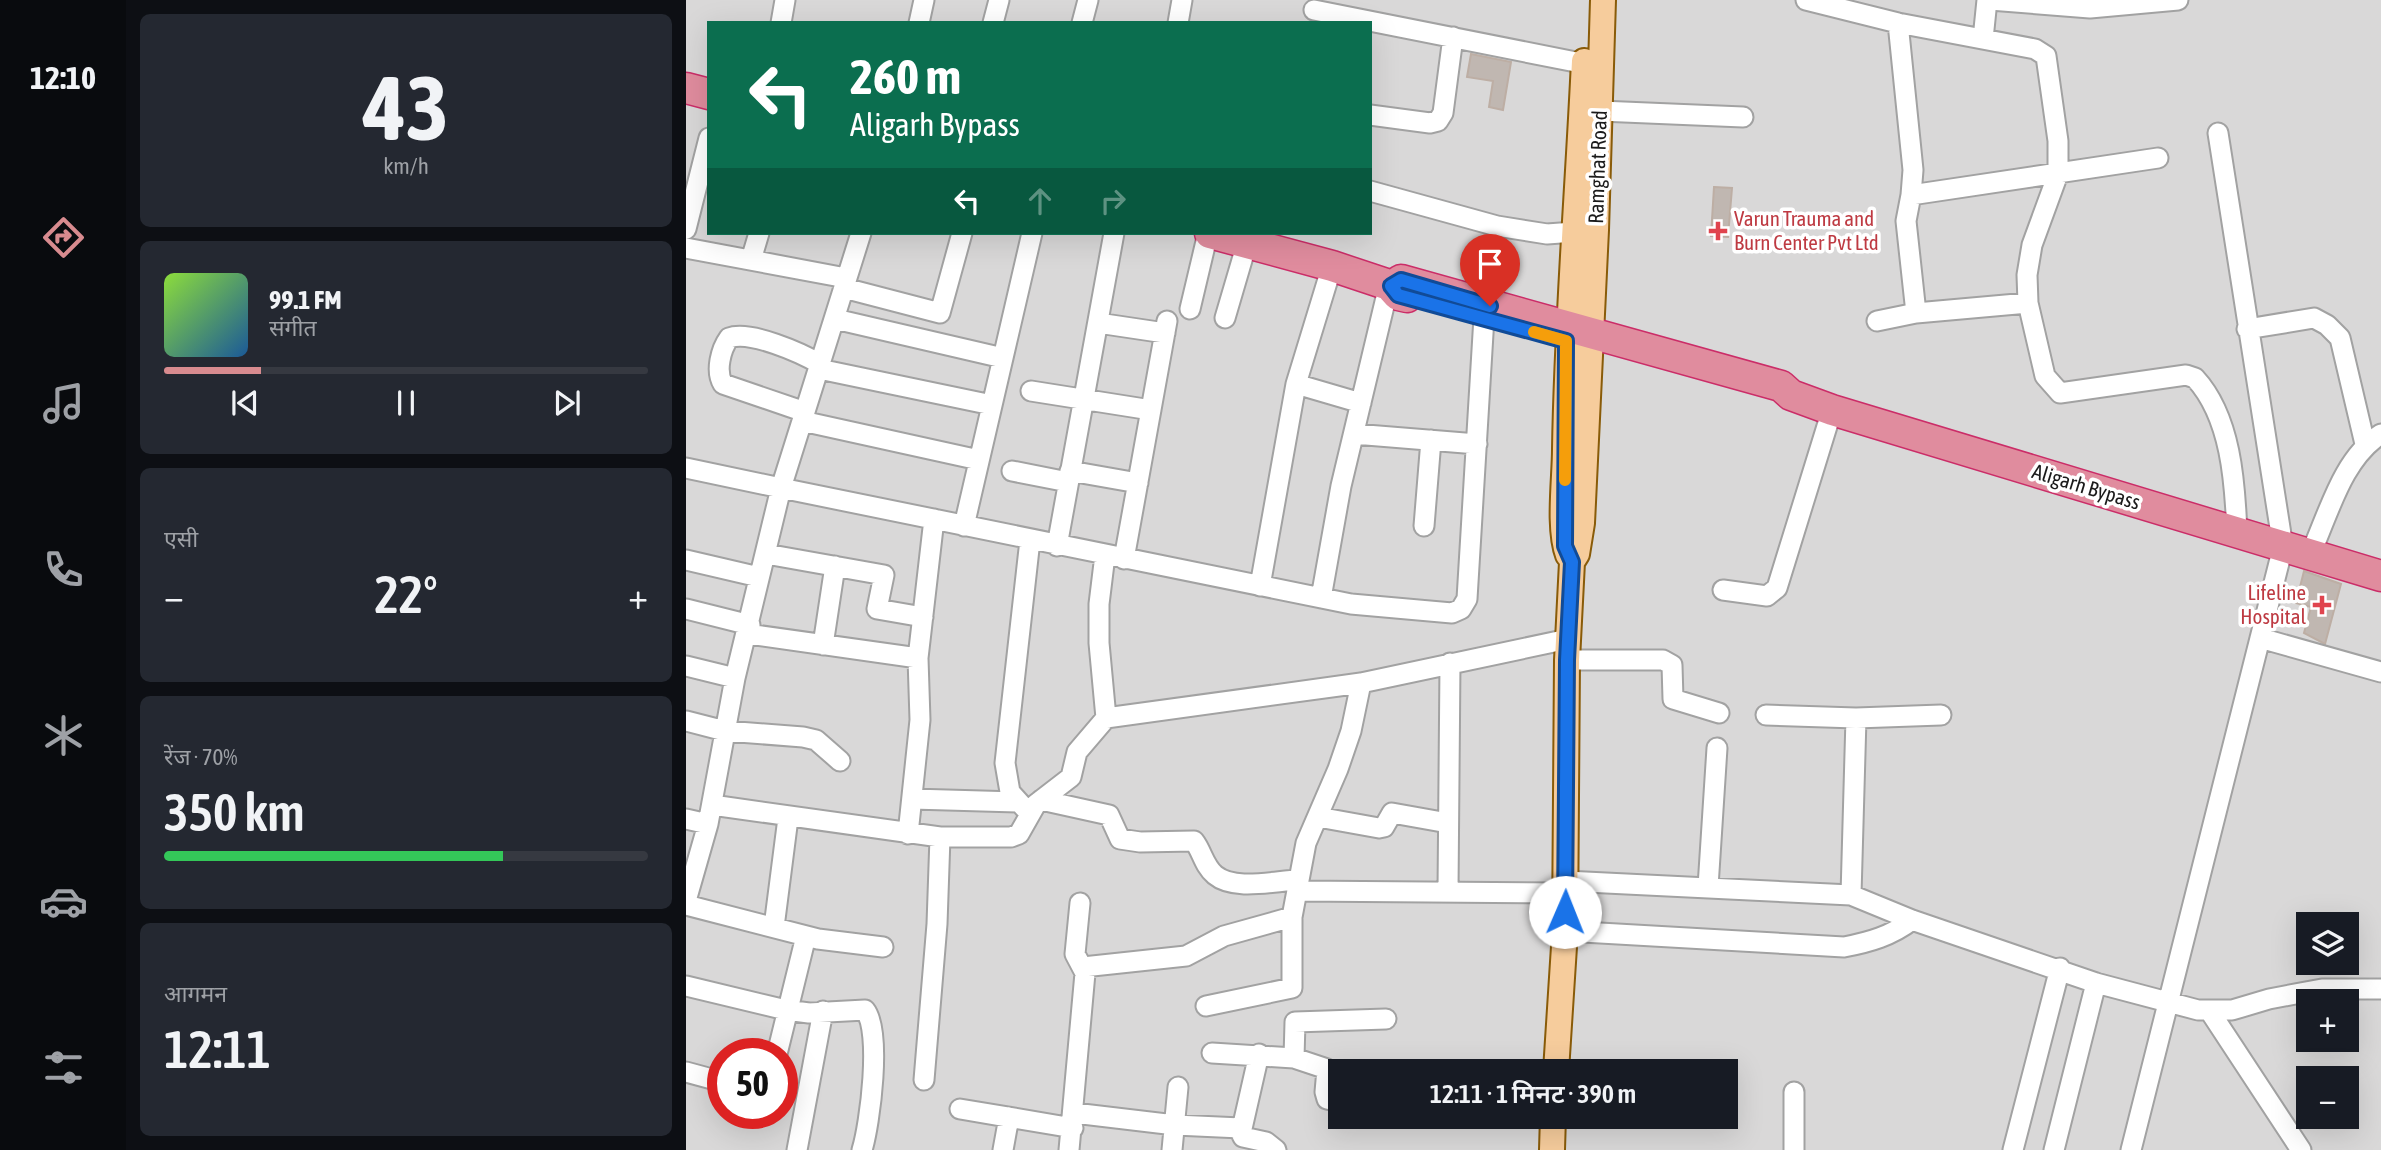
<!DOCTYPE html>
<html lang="hi">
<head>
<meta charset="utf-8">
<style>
	:root { --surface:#171b24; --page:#242831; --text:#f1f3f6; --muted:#9ea1a6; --line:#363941; --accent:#d88b8f }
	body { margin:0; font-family:"Asap Condensed","Noto Sans Devanagari",sans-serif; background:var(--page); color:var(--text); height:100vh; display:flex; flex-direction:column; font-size:26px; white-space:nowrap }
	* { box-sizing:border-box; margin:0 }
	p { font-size:23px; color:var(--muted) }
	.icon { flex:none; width:38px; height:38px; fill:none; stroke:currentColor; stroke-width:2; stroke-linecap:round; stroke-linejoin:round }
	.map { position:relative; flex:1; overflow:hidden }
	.drawer { display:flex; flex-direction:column; gap:14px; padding:14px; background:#0d0f14; width:560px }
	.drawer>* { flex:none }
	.banner { position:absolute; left:21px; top:21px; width:665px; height:214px; border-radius:0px; box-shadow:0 7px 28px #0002; background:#0b6e4f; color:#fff; overflow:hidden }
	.controls { position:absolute; left:1610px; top:912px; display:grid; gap:14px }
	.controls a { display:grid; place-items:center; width:63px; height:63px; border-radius:0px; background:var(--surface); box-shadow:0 7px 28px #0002; font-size:35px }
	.speed { position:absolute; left:21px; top:1038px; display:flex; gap:14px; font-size:35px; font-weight:700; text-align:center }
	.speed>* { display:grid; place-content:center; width:91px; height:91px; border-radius:50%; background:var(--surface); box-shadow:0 7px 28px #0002; line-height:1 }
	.speed .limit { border:10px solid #d22; background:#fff; color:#111 }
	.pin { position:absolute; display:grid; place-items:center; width:60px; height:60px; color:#fff; margin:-72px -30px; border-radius:50% 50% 50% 0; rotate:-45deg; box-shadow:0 0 7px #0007 }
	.pin .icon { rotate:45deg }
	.me { position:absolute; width:77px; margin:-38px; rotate:1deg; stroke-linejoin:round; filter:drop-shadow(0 0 5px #0008) }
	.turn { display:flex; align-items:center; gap:24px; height:147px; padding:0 28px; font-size:32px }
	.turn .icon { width:91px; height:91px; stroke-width:2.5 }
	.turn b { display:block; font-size:49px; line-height:60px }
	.lanes { display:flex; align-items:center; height:66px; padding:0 28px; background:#0003; justify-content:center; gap:35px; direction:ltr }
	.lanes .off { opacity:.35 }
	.big { font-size:52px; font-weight:600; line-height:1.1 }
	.drawer .tile { flex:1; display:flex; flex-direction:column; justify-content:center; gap:10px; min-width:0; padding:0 24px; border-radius:10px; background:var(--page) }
	.drawer .dial { align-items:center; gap:0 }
	.dial b { font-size:91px; line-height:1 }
	.song { display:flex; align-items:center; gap:21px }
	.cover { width:84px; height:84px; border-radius:10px; background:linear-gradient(135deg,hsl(90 70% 55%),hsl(210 70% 35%)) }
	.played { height:7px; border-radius:4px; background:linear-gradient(90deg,var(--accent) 20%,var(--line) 20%) }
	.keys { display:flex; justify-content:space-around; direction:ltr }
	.heat { display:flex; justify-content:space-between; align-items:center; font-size:38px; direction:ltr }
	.charge { height:10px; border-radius:5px; background:linear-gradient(90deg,#34c759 70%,var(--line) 0) }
	.trip { position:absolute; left:642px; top:1059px; width:410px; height:70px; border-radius:0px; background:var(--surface); box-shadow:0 7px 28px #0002; font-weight:600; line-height:70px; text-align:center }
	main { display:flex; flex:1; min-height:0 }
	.tabs { display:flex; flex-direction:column; width:126px; justify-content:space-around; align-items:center; background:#090b0e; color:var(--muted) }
	.tabs .icon { width:49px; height:49px }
	.tabs .active { color:var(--accent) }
	.tabs b { font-size:32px; color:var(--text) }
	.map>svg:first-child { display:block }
	.residential { fill:#d9d8d8; fill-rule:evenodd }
	.building { fill:#c0b7b1; stroke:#bdaea4; stroke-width:2 }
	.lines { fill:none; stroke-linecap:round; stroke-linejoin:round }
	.minor-casing { stroke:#a2a2a2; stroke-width:23 }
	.major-casing { stroke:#895b08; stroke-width:28 }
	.highway-casing { stroke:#cb2d68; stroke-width:33 }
	.minor { stroke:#fff; stroke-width:19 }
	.major { stroke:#f6cc9c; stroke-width:24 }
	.highway { stroke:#e08c9e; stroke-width:30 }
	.route-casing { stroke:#114b97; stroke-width:18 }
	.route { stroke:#1a73e8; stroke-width:12 }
	.slow { stroke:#f59e0b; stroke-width:12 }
	.health-dot { fill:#e0444e; stroke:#fff; stroke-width:2.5 }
	.labels { text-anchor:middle; stroke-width:7; stroke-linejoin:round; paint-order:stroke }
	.street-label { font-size:21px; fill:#1b1b1b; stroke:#fff }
	.health-label { font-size:21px; fill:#be3a42; stroke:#fff; text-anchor:start }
</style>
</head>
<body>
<main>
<nav class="tabs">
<b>12:10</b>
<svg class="icon active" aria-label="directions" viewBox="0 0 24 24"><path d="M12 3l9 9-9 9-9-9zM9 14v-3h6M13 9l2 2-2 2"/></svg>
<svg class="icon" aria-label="music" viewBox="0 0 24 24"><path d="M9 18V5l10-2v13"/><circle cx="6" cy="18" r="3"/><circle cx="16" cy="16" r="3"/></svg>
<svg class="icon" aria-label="phone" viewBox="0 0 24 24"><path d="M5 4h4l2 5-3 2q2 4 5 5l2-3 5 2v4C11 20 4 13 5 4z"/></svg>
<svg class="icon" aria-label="climate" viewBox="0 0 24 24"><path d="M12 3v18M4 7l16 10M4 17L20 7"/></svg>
<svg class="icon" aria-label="car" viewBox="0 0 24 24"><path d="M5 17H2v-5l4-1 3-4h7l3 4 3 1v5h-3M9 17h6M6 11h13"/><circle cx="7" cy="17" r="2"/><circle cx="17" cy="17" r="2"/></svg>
<svg class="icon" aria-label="filters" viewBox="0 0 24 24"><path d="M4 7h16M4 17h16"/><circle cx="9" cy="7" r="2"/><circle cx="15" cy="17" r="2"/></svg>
</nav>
<section class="drawer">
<div class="tile dial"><b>43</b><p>km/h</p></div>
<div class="tile">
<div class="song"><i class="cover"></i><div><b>99.1 FM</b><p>संगीत</p></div></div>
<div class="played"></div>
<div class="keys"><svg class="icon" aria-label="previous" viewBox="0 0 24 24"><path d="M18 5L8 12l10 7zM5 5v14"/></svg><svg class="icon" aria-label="pause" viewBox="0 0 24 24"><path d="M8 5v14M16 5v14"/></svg><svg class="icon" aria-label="next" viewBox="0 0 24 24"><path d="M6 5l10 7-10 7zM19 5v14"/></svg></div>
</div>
<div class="tile"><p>एसी</p>
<div class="heat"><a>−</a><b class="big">22°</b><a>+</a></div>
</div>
<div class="tile"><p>रेंज · 70%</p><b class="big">350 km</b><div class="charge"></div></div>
<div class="tile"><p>आगमन</p><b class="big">12:11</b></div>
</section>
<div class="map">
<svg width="1695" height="1150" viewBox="0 0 1695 1150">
	<rect width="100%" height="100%" fill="#ece8e1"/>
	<path class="residential" d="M0,0h1695v1150h-1695zM23,23h661v210h-661zM1622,924h39v38h-39zM1622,1001h39v39h-39zM37,1054h59v59h-59zM654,1071h386v45h-386zM1622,1078h39v38h-39z"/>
	<path class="building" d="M785,54l40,8 -8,48 -14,-3 4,-26 -26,-4z
		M1028,187l18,1 -4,49 -17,-1z
		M1618,571l37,13 -16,60 -21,-11 7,-26 -15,-4z"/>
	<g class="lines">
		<g class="minor-casing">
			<path id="minor" d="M1120,0l92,23 137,26 11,7 12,85v33l-26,71 -5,30 1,28 17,73 15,17 126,-18 9,3c36,39 40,104 42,155
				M1304,0l100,8 88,-8
				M628,10l282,56
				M95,23l4,-23
				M233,23l5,-23
				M307,23l6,-23
				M396,23l6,-23
				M492,23l4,-23
				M1212,23l15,147 -2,25
				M1297,39l4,-39
				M914,111l143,6
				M684,115l60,8 8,-2 5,-8 10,-76
				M684,191l127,35 50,8 41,-3
				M0,229l23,-91
				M0,248l160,30
				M65,260l8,-27
				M646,266l-36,118 65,19
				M158,288l96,25 22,-80
				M1342,303l-112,10 -10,-92 5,-26 247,-37
				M504,309l18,-76
				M539,318l22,-75
				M149,319l168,39
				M1191,321l39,-8
				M412,323l67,10
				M1561,329l67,-11 13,7 13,13 25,106
				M133,369l173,36
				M345,391l120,19
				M119,412l-82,-28c-8,-13 -2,-35 6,-46 21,-8 72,15 91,26
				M116,421l177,39
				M668,434l123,10
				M0,468l95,20 80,-255
				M326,471l56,11
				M384,471l68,12
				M278,526l68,-293
				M738,526l7,-86
				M371,546l57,-313
				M80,554l118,21 -7,34 46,8
				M1624,555c19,-42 32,-96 71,-121
				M438,559l43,-238
				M0,560l73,17
				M574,586l36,-202
				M1037,590l44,6 10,-8 55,-178
				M635,598l20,-112 48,-201
				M0,609l64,16
				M62,634l170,24
				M1574,638l121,34
				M137,645l12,-79
				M881,660h96l9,5 1,34 46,14
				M0,666l49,12
				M1080,715l90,3 85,-3
				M420,718l255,-35 207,-44
				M0,721l39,10 78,6 13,3 24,21
				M226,799l105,3
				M355,800l68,15 11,24 20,3 54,-1c8,10 10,25 21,34 19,16 59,6 83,5
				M26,805l228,32h71l8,-3 17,-30 35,-27 6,-25 29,-34 -7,-75v-39l6,-49
				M343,813l-19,-21 -5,-29 25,-223
				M632,817l61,11 5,-1 8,-14 56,10
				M0,819l22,5
				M222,834l12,-114 -2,-62 16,-139
				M879,881l286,14 5,-177
				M1022,887l9,-139
				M611,891l268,2
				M762,891l2,-228
				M1165,895l61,25 184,63 102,27h34l37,-11 53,-10h59
				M0,901l22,-77 27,-146 46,-190 570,116 101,9 9,-4 6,-10 17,-282
				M0,905l132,34 65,8
				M88,927l14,-109
				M879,931l279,16c26,-5 47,-11 68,-27
				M397,967l103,-11 38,-20 68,-19 14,-74 32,-74 13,-38 10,-48
				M0,986l100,24 23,3 56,-3c17,21 5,114 -3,140
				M520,1006l86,-18v-71
				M1523,1010l92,140
				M526,1053l82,5 1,-36 91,-3
				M91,1054l29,-118
				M573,1054l-18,79 2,4 23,5 10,8
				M608,1058l33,11 -2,23 2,7 13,3
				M0,1072l37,10
				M238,1080l13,-156 3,-87
				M1108,1092v58
				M274,1109l113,19
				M388,1113l101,12 66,3
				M111,1150l26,-139
				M317,1150l6,-33
				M383,1150l16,-177 -10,-19 5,-51
				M486,1150l6,-63
				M1327,1150l47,-182
				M1368,1150l42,-167
				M1445,1150l152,-603 -65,-414"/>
		</g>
		<g class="major-casing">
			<path id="major" d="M882,555c-10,-27 -3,-76 -3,-106 2,-130 13,-259 19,-388
				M870,1071l9,-140 2,-271 5,-98 5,-8 5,-31 14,-293 7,-230
				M866,1150l1,-34"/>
		</g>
		<g class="highway-casing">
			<path id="highway" d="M0,88l23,6
				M524,233l122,33 57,19 9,10 9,2
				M705,287l10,-7 380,106 10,9 41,15 549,166"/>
		</g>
		<use href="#minor" class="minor"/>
		<use href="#major" class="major"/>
		<use href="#highway" class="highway"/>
	</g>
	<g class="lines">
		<g class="route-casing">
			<path id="route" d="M804,306l-89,-26 -10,6 7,9 168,46 -1,205 7,16 -5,98 -2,252"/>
		</g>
		<use href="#route" class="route"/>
		<path class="slow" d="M848,332l32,9 -1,139"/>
	</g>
	<g class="health-dot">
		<path d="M1028.5 220.5h7v7h7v7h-7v7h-7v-7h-7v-7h7z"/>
		<path d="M1632.5 594.5h7v7h7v7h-7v7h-7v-7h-7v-7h7z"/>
	</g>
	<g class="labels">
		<g class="street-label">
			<text transform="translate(912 167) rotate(-88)" y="7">Ramghat Road</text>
			<text transform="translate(1400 487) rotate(17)" y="7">Aligarh Bypass</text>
		</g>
		<g class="health-label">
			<text x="1048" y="226">Varun Trauma and<tspan x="1048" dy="24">Burn Center Pvt Ltd</tspan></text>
			<text x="1620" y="600" text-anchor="end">Lifeline<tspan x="1620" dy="24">Hospital</tspan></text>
		</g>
	</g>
</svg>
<div class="controls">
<a><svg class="icon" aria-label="layers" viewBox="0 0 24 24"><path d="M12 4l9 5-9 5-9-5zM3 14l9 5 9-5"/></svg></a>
<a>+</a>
<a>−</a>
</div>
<div class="speed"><div class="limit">50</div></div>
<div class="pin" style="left:804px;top:306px;background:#d93025"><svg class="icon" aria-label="arrive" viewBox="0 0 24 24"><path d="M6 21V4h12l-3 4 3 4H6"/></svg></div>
<svg class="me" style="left:879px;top:912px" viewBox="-20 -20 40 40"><circle r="19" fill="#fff"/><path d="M0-13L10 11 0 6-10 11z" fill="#1a73e8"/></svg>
<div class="trip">12:11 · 1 मिनट · 390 m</div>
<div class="banner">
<div class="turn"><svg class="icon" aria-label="left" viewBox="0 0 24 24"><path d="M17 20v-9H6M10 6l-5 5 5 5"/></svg><div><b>260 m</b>Aligarh Bypass</div></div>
<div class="lanes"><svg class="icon" aria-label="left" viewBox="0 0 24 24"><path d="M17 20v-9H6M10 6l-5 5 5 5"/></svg><svg class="icon off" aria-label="ahead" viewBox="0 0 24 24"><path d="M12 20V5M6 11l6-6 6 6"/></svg><svg class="icon off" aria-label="right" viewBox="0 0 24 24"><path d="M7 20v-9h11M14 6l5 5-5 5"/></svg></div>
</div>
</div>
</main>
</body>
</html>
